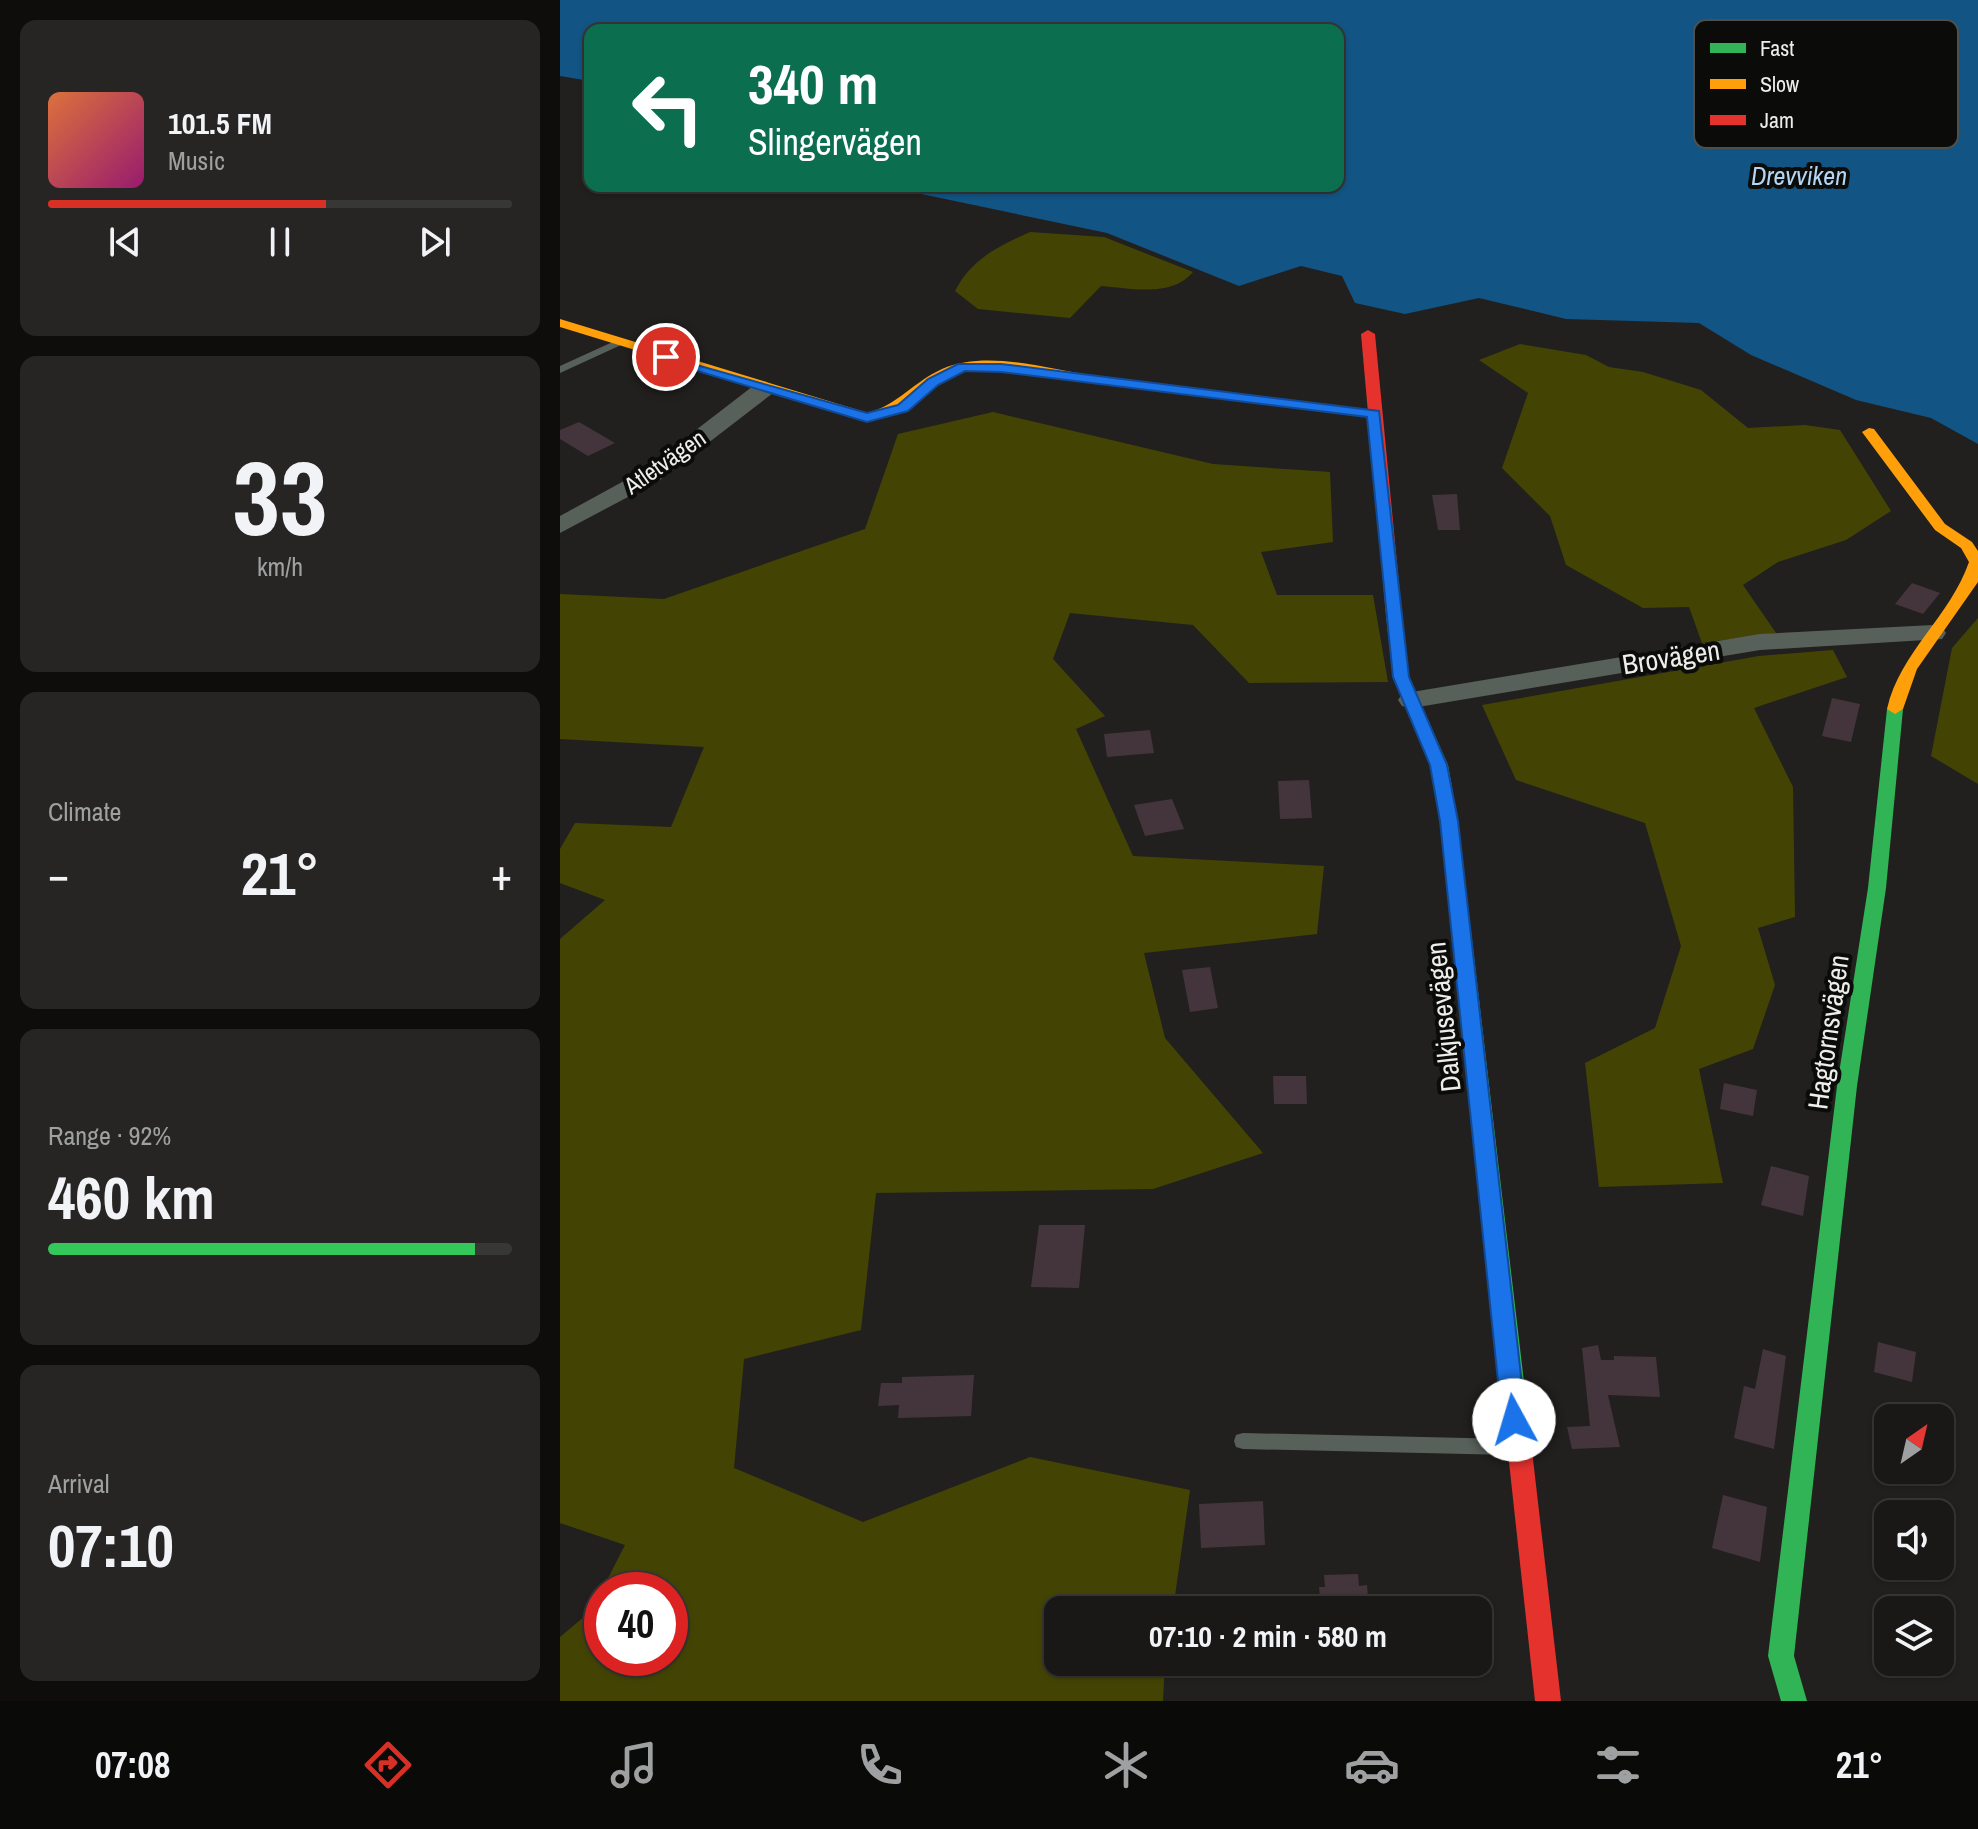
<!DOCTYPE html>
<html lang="en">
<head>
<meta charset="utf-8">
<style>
	:root { --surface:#191816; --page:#262523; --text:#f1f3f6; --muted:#9fa0a1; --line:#373735; --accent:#d93025 }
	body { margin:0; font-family:"Archivo Narrow",sans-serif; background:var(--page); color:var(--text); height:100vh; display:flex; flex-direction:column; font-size:30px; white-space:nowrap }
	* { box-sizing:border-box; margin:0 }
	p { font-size:26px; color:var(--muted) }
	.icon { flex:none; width:44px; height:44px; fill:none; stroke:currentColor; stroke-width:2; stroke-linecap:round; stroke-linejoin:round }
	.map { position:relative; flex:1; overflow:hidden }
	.details { display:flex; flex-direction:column; gap:20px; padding:20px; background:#0e0d0c; width:560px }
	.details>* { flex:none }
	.banner { position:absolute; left:24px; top:24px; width:760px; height:168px; border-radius:16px; box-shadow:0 2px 6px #0004,0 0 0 2px var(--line); background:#0b6e4f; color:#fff; overflow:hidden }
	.needle { width:52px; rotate:34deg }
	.buttons { position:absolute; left:1314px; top:1404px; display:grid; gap:16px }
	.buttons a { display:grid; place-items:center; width:80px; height:80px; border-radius:16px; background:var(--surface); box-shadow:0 2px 6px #0004,0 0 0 2px var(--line); font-size:40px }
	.speed { position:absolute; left:24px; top:1572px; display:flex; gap:16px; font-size:40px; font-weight:700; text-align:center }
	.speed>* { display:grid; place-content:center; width:104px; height:104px; border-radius:50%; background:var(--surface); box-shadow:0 2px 6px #0004,0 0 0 2px var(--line); line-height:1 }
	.speed .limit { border:12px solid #d22; background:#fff; color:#111 }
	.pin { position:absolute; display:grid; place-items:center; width:68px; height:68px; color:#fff; margin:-34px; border:4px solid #fff; border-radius:50%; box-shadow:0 2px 8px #0007 }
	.me { position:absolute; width:88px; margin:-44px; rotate:354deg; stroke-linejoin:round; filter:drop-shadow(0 0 6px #0008) }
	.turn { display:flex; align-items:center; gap:28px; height:168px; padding:0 32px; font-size:36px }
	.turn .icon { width:104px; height:104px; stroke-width:2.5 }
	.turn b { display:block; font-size:56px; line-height:68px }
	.big { font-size:60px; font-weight:700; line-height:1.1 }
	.details .card { flex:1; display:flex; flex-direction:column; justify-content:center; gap:12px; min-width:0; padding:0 28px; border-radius:16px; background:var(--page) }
	.details .dial { align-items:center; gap:0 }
	.dial b { font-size:104px; line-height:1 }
	.song { display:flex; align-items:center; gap:24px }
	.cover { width:96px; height:96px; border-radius:12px; background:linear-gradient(135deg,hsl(20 70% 55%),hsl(320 70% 35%)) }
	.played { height:8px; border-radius:4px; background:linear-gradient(90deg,var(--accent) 60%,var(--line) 60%) }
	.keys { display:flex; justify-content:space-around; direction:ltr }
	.heat { display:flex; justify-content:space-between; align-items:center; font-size:44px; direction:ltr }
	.charge { height:12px; border-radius:6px; background:linear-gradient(90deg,#34c759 92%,var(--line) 0) }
	.trip { position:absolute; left:484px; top:1596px; width:448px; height:80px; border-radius:16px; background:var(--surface); box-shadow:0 2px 6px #0004,0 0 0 2px var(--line); font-weight:700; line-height:80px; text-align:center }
	.dock { display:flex; height:128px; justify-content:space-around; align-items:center; background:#0a0a09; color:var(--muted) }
	.dock .icon { width:56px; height:56px }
	.dock .selected { color:var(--accent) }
	.dock b { font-size:36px; color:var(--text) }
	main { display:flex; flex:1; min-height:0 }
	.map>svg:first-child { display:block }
	.forest { fill:#434404 }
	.water { fill:#125484 }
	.building { fill:#44353c }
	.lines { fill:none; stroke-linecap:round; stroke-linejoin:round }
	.lane { fill:#57615a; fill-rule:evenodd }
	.street { fill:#57615a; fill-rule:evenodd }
	.fast { fill:#30b455; fill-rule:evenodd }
	.slow { fill:#ff9f0a; fill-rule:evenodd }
	.jam { fill:#e5322d; fill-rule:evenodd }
	.route { fill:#1a73e8; stroke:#114b97; stroke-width:2 }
	.labels { text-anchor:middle; stroke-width:8; stroke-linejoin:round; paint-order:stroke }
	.far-street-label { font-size:24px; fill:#ededea; stroke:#0b0b09 }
	.far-water-label { font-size:26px; font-style:italic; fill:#b4d5f3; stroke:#0b0b09 }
	.street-label { font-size:28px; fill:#ededea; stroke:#0b0b09 }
	.key { fill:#0b0b09; stroke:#4f4f4c; stroke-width:2 }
	.key-label { font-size:22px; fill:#ededea }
</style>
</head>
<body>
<main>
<section class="details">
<div class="card">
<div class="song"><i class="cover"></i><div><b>101.5 FM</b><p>Music</p></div></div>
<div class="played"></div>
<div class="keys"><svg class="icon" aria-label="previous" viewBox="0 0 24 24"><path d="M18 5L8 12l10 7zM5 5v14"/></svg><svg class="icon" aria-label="pause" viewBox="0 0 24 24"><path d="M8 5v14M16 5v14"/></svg><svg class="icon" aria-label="next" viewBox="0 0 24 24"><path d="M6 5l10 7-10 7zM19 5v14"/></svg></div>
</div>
<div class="card dial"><b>33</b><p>km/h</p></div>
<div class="card"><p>Climate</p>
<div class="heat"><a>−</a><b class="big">21°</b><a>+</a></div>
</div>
<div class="card"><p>Range · 92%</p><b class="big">460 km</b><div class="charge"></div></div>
<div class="card"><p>Arrival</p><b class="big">07:10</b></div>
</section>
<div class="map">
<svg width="1418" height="1701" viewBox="0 0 1418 1701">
	<rect width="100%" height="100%" fill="#21201e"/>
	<path class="forest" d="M470,232l74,5 89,35c-22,26 -63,16 -92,14l-31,32 -92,-9 -23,-18c17,-33 43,-44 75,-59z
		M960,344l66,11 23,12 34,5 58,18 47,38 57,-3 35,5 51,81 -45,29 -68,22 -35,23 33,48 -74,10 -13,-36 -46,1 -77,-43 -16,-49 -48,-48 26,-75 -49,-33z
		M433,412l220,52 117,8 3,70 -72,10 16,43h96l15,87 -139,1 -56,-58 -123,-12 -17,46 52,57 -29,13 57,127 191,10 -7,68 -173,19 21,85 98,115 -110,36 -277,4 -15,137 -117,29 -10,109 129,54 167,-65 160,33 -17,120h-115v52h107l-2,39h-603v-64l31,-26 11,-20v67h68v-68h-68l23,-45 -65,-22v-584l45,-39 -45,-17v-34l15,-26 96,4 33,-80 -144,-8v-145l104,5 201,-70 33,-95z
		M1418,618v166l-47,-28 21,-108z
		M1273,650l14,27 -93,31 39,79 2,130 -37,11 17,57 -22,64 -54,20 24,114 -124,4 -14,-124 70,-35 26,-82 -36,-123 -129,-43 -34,-75 277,-49z"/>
	<path class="water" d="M0,0h1418v444l-47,-26 -75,-18 -105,-45 -52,-32 -133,-4 -87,-21 -74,16 -50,-11 -13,-27 -41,-10 -62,20 -132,-53 -219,-46 450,-1v-156h-748v51l-30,-5z"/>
	<path class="building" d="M19,422l36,21 -27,13 -28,-17v-9z
		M897,494l3,36h-22l-6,-35z
		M1352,583l28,10 -17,21 -28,-10z
		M1272,698l28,6 -9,38 -29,-6z
		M590,730l4,23 -47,4 -3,-23z
		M749,780l3,38 -32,1 -2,-38z
		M612,799l12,30 -39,7 -11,-31z
		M650,967l8,41 -28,4 -8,-42z
		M713,1076h33l1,28h-33z
		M1164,1083l33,7 -4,26 -33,-7z
		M1211,1166l38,10 -6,40 -42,-11z
		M479,1225h46l-6,63 -48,-1z
		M1318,1342l38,10 -4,30 -38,-10z
		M1038,1345l3,15h13v-4l42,1 4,40 -52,-2 12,52 -48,2 -5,-22 23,-1 -8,-78z
		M1203,1349l23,7 -12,93 -40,-11 10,-52 11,3z
		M414,1375l-3,41 -73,2 1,-13 -21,1 3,-23h21v-6z
		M1163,1495l44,12 -7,55 -48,-14z
		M703,1501l2,44 -64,3 -2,-44z
		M798,1574l1,12 8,-1 2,25h-48l-2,-23h6l-1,-12z"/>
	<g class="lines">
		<path class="lane" d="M57,340l4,1v4l-61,28v-7z
			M683,1433l267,6 7,2 2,6 -2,6 -7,2 -267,-6 -7,-2 -2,-6 2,-6z"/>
		<path class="street" d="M205,381l11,7 -3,5 -113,87 -100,53v-17l84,-46 113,-87z
			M1373,625l9,2 4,6 -4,6 -182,11 -348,58 -10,-2 -4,-6 4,-6 10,-2 348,-58z"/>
		<path class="fast" d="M529,375l285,35 7,4 -7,4 -290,-36v-6z
			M834,610l8,5 7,62 39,88 10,56 70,595 -4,7 -8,3 -8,-3 -4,-7 -64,-595 -10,-56 -37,-88 -7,-62z
			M1335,704l8,5 -17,179 -29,198 -63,570 13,45h-26l-13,-45 69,-570 31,-198 19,-179z"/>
		<path class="slow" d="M0,319l308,94c29,-8 47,-32 74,-44 44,-19 102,-1 147,6l7,4 -7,4 -72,-11 -54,-1 -22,10 -45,31 -29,9 -307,-94z
			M1309,428l5,1 71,95 27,18 6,9v31l-61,87 -14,40 -8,5 -8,-5c13,-57 63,-92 82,-147l-8,-14 -26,-18 -73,-98z"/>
		<path class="jam" d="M808,330l7,4 27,281 -8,5 -8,-5 -25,-281z
			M956,1406l8,3 4,7 33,285h-26l-31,-285 4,-7z"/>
	</g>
	<path class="route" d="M101,355l206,58 31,-8 30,-26 30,-15h43l378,47 30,266 38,88 11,56 68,599 -4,7 -8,3 -8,-3 -4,-7 -62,-599 -10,-56 -37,-88 -26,-260 -366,-45 -36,-1 -27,14 -30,26 -41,11 -206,-62z"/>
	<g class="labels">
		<g class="far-street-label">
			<text transform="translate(105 462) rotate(-35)" y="8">Atletvägen</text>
		</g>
		<g class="far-water-label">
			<text x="1239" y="185">Drevviken</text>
		</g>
		<g class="street-label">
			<text transform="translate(1111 657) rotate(-9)" y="10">Brovägen</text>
			<text transform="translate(883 1017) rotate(-96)" y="10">Dalkjusevägen</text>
			<text transform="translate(1268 1032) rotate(-82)" y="10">Hagtornsvägen</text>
		</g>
	</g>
	<rect x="1134" y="20" width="264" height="128" rx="12" class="key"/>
	<rect x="1150" y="43" width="36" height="10" fill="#30b455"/>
	<rect x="1150" y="79" width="36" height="10" fill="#ff9f0a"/>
	<rect x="1150" y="115" width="36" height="10" fill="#e5322d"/>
	<g class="key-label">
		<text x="1200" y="56">Fast</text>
		<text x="1200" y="92">Slow</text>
		<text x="1200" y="128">Jam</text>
	</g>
</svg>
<div class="buttons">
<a><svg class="needle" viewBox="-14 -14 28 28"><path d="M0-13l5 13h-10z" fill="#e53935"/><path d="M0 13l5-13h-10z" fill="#9fa0a1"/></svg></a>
<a><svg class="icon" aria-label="sound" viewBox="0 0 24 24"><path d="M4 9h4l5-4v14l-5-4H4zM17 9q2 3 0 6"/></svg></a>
<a><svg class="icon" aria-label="layers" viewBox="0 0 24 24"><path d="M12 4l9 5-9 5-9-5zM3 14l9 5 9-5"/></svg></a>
</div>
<div class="speed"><div class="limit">40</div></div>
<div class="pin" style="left:106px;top:357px;background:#d93025"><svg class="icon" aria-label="arrive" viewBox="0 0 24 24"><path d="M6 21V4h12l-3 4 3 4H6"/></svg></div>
<svg class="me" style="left:954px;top:1420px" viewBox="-20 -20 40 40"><circle r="19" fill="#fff"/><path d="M0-13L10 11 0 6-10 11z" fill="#1a73e8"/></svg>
<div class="trip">07:10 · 2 min · 580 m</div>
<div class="banner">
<div class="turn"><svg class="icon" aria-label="left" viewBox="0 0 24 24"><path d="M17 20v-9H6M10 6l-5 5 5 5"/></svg><div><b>340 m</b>Slingervägen</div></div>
</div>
</div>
</main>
<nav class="dock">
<b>07:08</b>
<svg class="icon selected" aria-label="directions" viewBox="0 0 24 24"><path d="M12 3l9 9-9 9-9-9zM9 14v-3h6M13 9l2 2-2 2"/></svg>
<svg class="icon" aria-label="music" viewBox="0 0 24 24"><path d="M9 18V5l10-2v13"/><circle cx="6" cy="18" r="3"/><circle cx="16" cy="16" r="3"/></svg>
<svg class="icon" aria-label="phone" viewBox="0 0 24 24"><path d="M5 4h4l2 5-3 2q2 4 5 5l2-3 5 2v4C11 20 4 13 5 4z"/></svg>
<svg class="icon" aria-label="climate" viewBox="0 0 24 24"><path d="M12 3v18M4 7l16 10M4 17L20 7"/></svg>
<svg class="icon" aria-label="car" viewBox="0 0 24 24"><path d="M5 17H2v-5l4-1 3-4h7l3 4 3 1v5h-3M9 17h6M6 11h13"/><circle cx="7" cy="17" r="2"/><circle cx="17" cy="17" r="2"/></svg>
<svg class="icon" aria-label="filters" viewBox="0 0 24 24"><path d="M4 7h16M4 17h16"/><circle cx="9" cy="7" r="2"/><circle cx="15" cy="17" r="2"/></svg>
<b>21°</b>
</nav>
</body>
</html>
